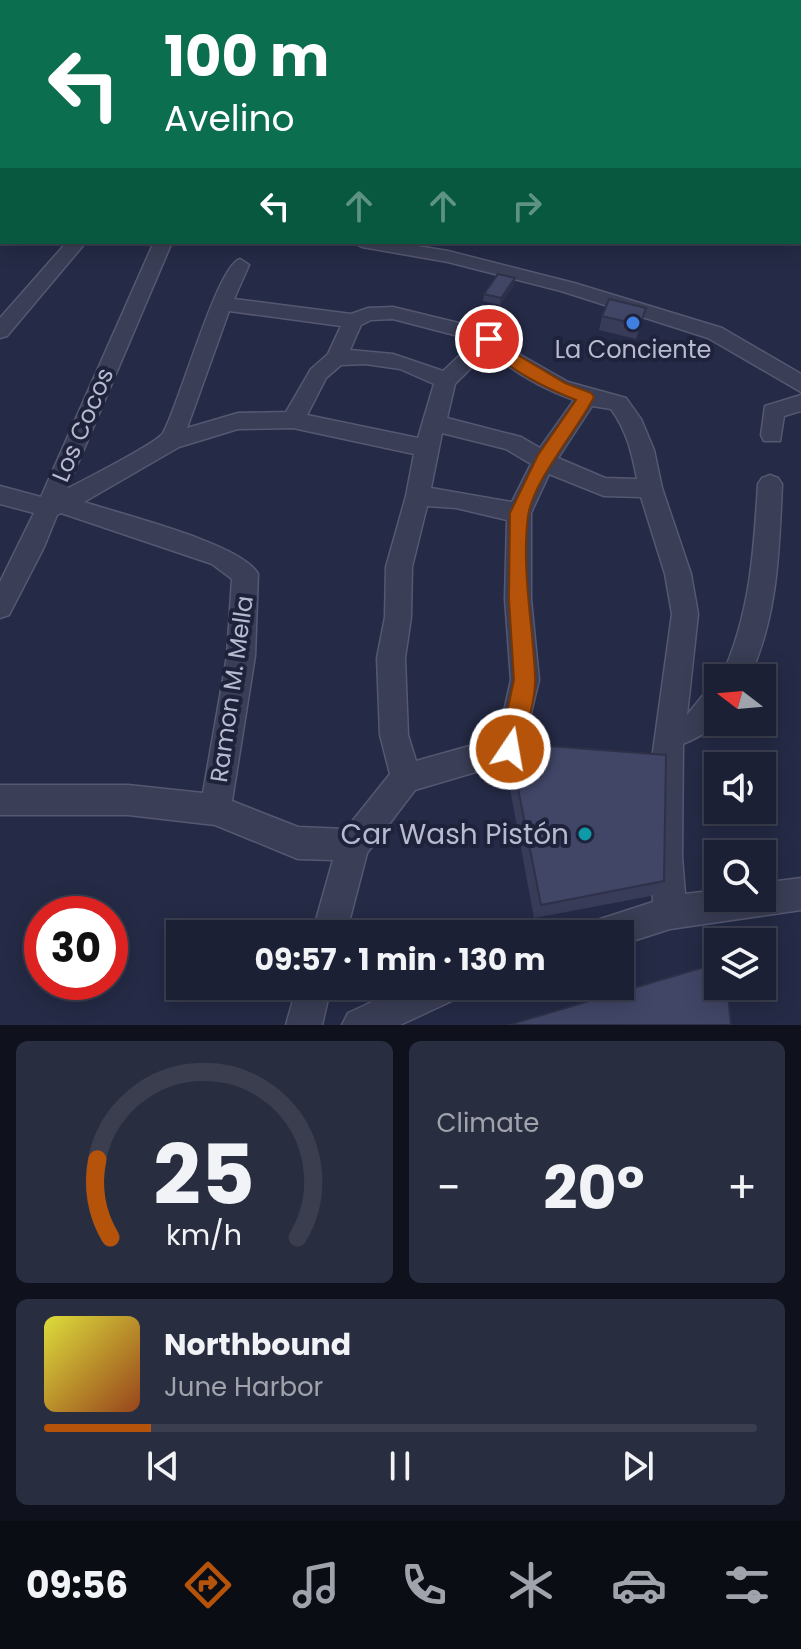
<!DOCTYPE html>
<html lang="en">
<head>
<meta charset="utf-8">
<style>
	:root { --surface:#1c2034; --page:#292d40; --text:#f1f3f6; --muted:#a0a3ac; --line:#3a3e4f; --accent:#b45309 }
	body { margin:0; font-family:Poppins,sans-serif; background:var(--page); color:var(--text); height:100vh; display:flex; flex-direction:column; font-size:30px; white-space:nowrap }
	* { box-sizing:border-box; margin:0 }
	p { font-size:26px; color:var(--muted) }
	.icon { flex:none; width:44px; height:44px; fill:none; stroke:currentColor; stroke-width:2; stroke-linecap:round; stroke-linejoin:round }
	.map { position:relative; height:1025px; overflow:hidden }
	.side { display:flex; flex-direction:column; gap:16px; padding:16px; background:#0f121d; flex:1 }
	.side>* { flex:none }
	.guide { position:absolute; left:0px; top:0px; width:802px; height:244px; box-shadow:0 4px 20px #0003,0 0 0 2px var(--line); background:#0b6e4f; color:#fff; overflow:hidden }
	.needle { width:52px; rotate:286deg }
	.fabs { position:absolute; left:704px; top:664px; display:grid; gap:16px }
	.fabs a { display:grid; place-items:center; width:72px; height:72px; border-radius:0px; background:var(--surface); box-shadow:0 4px 20px #0003,0 0 0 2px var(--line); font-size:40px }
	.speed { position:absolute; left:24px; top:896px; display:flex; gap:16px; font-size:40px; font-weight:700; text-align:center }
	.speed>* { display:grid; place-content:center; width:104px; height:104px; border-radius:50%; background:var(--surface); box-shadow:0 4px 20px #0003,0 0 0 2px var(--line); line-height:1 }
	.speed .limit { border:12px solid #d22; background:#fff; color:#111 }
	.pin { position:absolute; display:grid; place-items:center; width:68px; height:68px; color:#fff; margin:-34px; border:4px solid #fff; border-radius:50%; box-shadow:0 2px 8px #0007 }
	.me { position:absolute; width:88px; margin:-44px; rotate:12deg; stroke-linejoin:round; filter:drop-shadow(0 0 6px #0008) }
	.turn { display:flex; align-items:center; gap:28px; height:168px; padding:0 32px; font-size:36px }
	.turn .icon { width:104px; height:104px; stroke-width:2.5 }
	.turn b { display:block; font-size:56px; line-height:68px }
	.lanes { display:flex; align-items:center; height:76px; padding:0 32px; background:#0003; justify-content:center; gap:40px; direction:ltr }
	.lanes .off { opacity:.35 }
	.big { font-size:60px; font-weight:700; line-height:1.1 }
	.side .widget { flex:1; display:flex; flex-direction:column; justify-content:center; gap:12px; min-width:0; padding:0 28px; border-radius:12px; background:var(--page) }
	.side .dial { align-items:center; gap:0 }
	.dial svg { height:208px; overflow:visible; fill:none; stroke:var(--line); stroke-width:7; stroke-linecap:round; text-anchor:middle }
	.dial text { fill:var(--text); stroke:none }
	.song { display:flex; align-items:center; gap:24px }
	.cover { width:96px; height:96px; border-radius:12px; background:linear-gradient(135deg,hsl(60 70% 55%),hsl(20 70% 35%)) }
	.played { height:8px; border-radius:4px; background:linear-gradient(90deg,var(--accent) 15%,var(--line) 15%) }
	.keys { display:flex; justify-content:space-around; direction:ltr }
	.heat { display:flex; justify-content:space-between; align-items:center; font-size:44px; direction:ltr }
	.side .tiles { flex:1; display:grid; gap:16px; grid-template-columns:1fr 1fr }
	.widget:last-child { grid-column:span 2 }
	.trip { position:absolute; left:166px; top:920px; width:468px; height:80px; border-radius:0px; background:var(--surface); box-shadow:0 4px 20px #0003,0 0 0 2px var(--line); font-weight:700; line-height:80px; text-align:center }
	.tabs { display:flex; height:128px; justify-content:space-around; align-items:center; background:#0b0d15; color:var(--muted) }
	.tabs .icon { width:56px; height:56px }
	.tabs .current { color:var(--accent) }
	.tabs b { font-size:36px; color:var(--text) }
	.map>svg:first-child { display:block }
	.lines { fill:none; stroke-linecap:round; stroke-linejoin:round }
	.street-casing { stroke:#555870; stroke-width:3 }
	.street { fill:#3a3e56; fill-rule:evenodd }
	.wall { fill:#383c59 }
	.shaded-wall { fill:#2e3148 }
	.building { fill:#414667; stroke:#2e3148; stroke-width:2 }
	.route { fill:#b45309; stroke:#753606; stroke-width:2 }
	.shop-dot { fill:#3f7fe0; stroke:#1e223b; stroke-width:3 }
	.culture-dot { fill:#0f9aa8; stroke:#1e223b; stroke-width:3 }
	.labels { text-anchor:middle; stroke-width:8; stroke-linejoin:round; paint-order:stroke }
	.poi-label { font-size:24px; fill:#b8bacf; stroke:#1e223b }
	.street-label { font-size:24px; fill:#b8bacf; stroke:#1e223b }
	.near-poi-label { font-size:28px; fill:#b8bacf; stroke:#1e223b; text-anchor:end }
</style>
</head>
<body>
<div class="map">
<svg width="801" height="1025" viewBox="0 0 801 1025">
	<rect width="100%" height="100%" fill="#252a46"/>
	<g class="lines">
		<g class="street-casing">
			<path id="street" d="M427,0h13l1,2h-15z
				M698,0h12v2h-12z
				M0,100h2l-2,10z
				M0,179h2v11h-2z
				M800,208h1v10h-1z
				M67,242h19l-79,94 -7,2v-20z
				M154,242h18l-105,247c16,-9 89,-45 96,-56 16,-27 54,-168 77,-174l9,6 -15,34 117,15 17,-6 25,-1 86,21 17,6 21,19 51,29 58,16 15,21 13,31 8,38 29,86 7,40 -11,101 21,-26 10,-4c0,38 1,43 -35,59l-1,112 3,38 33,-4v8h44v-15l39,-5v32l-131,19 -50,16v-11h-34l5,-12 62,-20 -3,-46 2,-97 20,-145 -7,-40 -24,-77 -37,-1 -55,-22 -18,39v86l8,81 -19,79 -105,31 -48,63 -21,81h-34l21,-74 -35,-1 -83,-34 -87,-10h-128v-30h128l75,8 24,-137 5,-77 -20,-15 -151,-51 -4,2 -13,32 -35,68 -9,3v-36l34,-69 -34,-9v-18l41,11zM229,311l112,15 -13,28 -17,15 -25,43 -48,1 -51,15zM393,319l73,19 9,3 -32,30 -50,-17 -43,-4 11,-25 10,-5zM489,350c24,22 54,39 85,50l-34,48 -19,-11 -74,-19 8,-34zM365,364l35,5 34,15 -16,54 -111,-23 19,-37 15,-13zM592,406l19,3c16,22 21,44 26,70l-32,-1 -47,-20zM293,428l121,26 -8,42 -20,71 -1,50 -8,41 3,77 10,39 -44,55 -48,-2 -66,-26 23,-145 3,-82c-15,-30 -138,-60 -174,-72l95,-55 59,-18zM442,433l64,16 25,15 -19,38 -81,-14zM427,506l29,2 51,12 -2,79 6,81 -13,58 -82,23 -8,-26 -3,-77 6,-41 1,-50z
				M353,242h40l55,9 126,32 148,45 79,46v18l-93,-54 -147,-47 -113,-29 -86,-15z
				M801,395v16l-17,5 -4,25h-16l-3,-6 4,-29z
				M770,475l8,3 4,6c-3,67 -4,132 -33,194h-28c29,-63 33,-126 37,-194l4,-6z
				M297,986h34l-9,39h-36z
				M407,986h56l-5,12 -58,27h-58l6,-12z"/>
		</g>
		<use href="#street" class="street"/>
	</g>
	<path class="wall" d="M515,278l-1,7 -14,20 -17,-4 1,-7z
		M646,308l-10,31 -37,-9 3,-14z
		M509,743l155,138 -13,15 -117,22 -29,-156z"/>
	<path class="shaded-wall" d="M515,278l-1,7 -14,20 1,-7z"/>
	<path class="building" d="M498,274l17,4 -14,20 -17,-4z
		M609,299l37,9 -6,17 -38,-9z
		M509,743l157,12 -2,126 -123,24z
		M718,963v23h9l4,39h-223z"/>
	<path class="route" d="M489,334l27,20 49,29 26,10 3,4c-17,34 -61,83 -66,119 -7,53 5,108 7,161 1,23 -9,50 -14,72l-3,8 -8,3 -8,-3 -3,-8 15,-69 -5,-81 1,-86 28,-58 38,-55c-33,-13 -73,-32 -95,-61z"/>
	<circle class="shop-dot" cx="633" cy="323" r="8"/>
	<circle class="culture-dot" cx="585" cy="834" r="8"/>
	<g class="labels">
		<g class="poi-label">
			<text x="633" y="358">La Conciente</text>
		</g>
		<g class="street-label">
			<text transform="translate(83 425) rotate(-67)" y="8">Los Cocos</text>
			<text transform="translate(232 689) rotate(-82)" y="8">Ramon M. Mella</text>
		</g>
		<g class="near-poi-label">
			<text x="569" y="844">Car Wash Pistón</text>
		</g>
	</g>
</svg>
<div class="fabs">
<a><svg class="needle" viewBox="-14 -14 28 28"><path d="M0-13l5 13h-10z" fill="#e53935"/><path d="M0 13l5-13h-10z" fill="#a0a3ac"/></svg></a>
<a><svg class="icon" aria-label="sound" viewBox="0 0 24 24"><path d="M4 9h4l5-4v14l-5-4H4zM17 9q2 3 0 6"/></svg></a>
<a><svg class="icon" aria-label="search" viewBox="0 0 24 24"><circle cx="10" cy="10" r="6"/><path d="M15 15l6 6"/></svg></a>
<a><svg class="icon" aria-label="layers" viewBox="0 0 24 24"><path d="M12 4l9 5-9 5-9-5zM3 14l9 5 9-5"/></svg></a>
</div>
<div class="speed"><div class="limit">30</div></div>
<div class="pin" style="left:489px;top:339px;background:#d93025"><svg class="icon" aria-label="arrive" viewBox="0 0 24 24"><path d="M6 21V4h12l-3 4 3 4H6"/></svg></div>
<svg class="me" style="left:510px;top:749px" viewBox="-20 -20 40 40"><circle r="17" fill="#b45309" stroke="#fff" stroke-width="3"/><path d="M0-11L8 9 0 5-8 9z" fill="#fff"/></svg>
<div class="trip">09:57 · 1 min · 130 m</div>
<div class="guide">
<div class="turn"><svg class="icon" aria-label="left" viewBox="0 0 24 24"><path d="M17 20v-9H6M10 6l-5 5 5 5"/></svg><div><b>100 m</b>Avelino</div></div>
<div class="lanes"><svg class="icon" aria-label="left" viewBox="0 0 24 24"><path d="M17 20v-9H6M10 6l-5 5 5 5"/></svg><svg class="icon off" aria-label="ahead" viewBox="0 0 24 24"><path d="M12 20V5M6 11l6-6 6 6"/></svg><svg class="icon off" aria-label="ahead" viewBox="0 0 24 24"><path d="M12 20V5M6 11l6-6 6 6"/></svg><svg class="icon off" aria-label="right" viewBox="0 0 24 24"><path d="M7 20v-9h11M14 6l5 5-5 5"/></svg></div>
</div>
</div>
<section class="side">
<div class="tiles">
<div class="widget dial"><svg viewBox="0 0 100 80">
<path d="M14 69A42 42 0 1 1 86 69"/>
<path d="M14 69A42 42 0 0 1 9 39" stroke="#b45309"/>
<text x="50" y="56" font-size="32" font-weight="700">25</text>
<text x="50" y="72" font-size="11">km/h</text>
</svg></div>
<div class="widget"><p>Climate</p>
<div class="heat"><a>−</a><b class="big">20°</b><a>+</a></div>
</div>
<div class="widget">
<div class="song"><i class="cover"></i><div><b>Northbound</b><p>June Harbor</p></div></div>
<div class="played"></div>
<div class="keys"><svg class="icon" aria-label="previous" viewBox="0 0 24 24"><path d="M18 5L8 12l10 7zM5 5v14"/></svg><svg class="icon" aria-label="pause" viewBox="0 0 24 24"><path d="M8 5v14M16 5v14"/></svg><svg class="icon" aria-label="next" viewBox="0 0 24 24"><path d="M6 5l10 7-10 7zM19 5v14"/></svg></div>
</div>
</div>
</section>
<nav class="tabs">
<b>09:56</b>
<svg class="icon current" aria-label="directions" viewBox="0 0 24 24"><path d="M12 3l9 9-9 9-9-9zM9 14v-3h6M13 9l2 2-2 2"/></svg>
<svg class="icon" aria-label="music" viewBox="0 0 24 24"><path d="M9 18V5l10-2v13"/><circle cx="6" cy="18" r="3"/><circle cx="16" cy="16" r="3"/></svg>
<svg class="icon" aria-label="phone" viewBox="0 0 24 24"><path d="M5 4h4l2 5-3 2q2 4 5 5l2-3 5 2v4C11 20 4 13 5 4z"/></svg>
<svg class="icon" aria-label="climate" viewBox="0 0 24 24"><path d="M12 3v18M4 7l16 10M4 17L20 7"/></svg>
<svg class="icon" aria-label="car" viewBox="0 0 24 24"><path d="M5 17H2v-5l4-1 3-4h7l3 4 3 1v5h-3M9 17h6M6 11h13"/><circle cx="7" cy="17" r="2"/><circle cx="17" cy="17" r="2"/></svg>
<svg class="icon" aria-label="filters" viewBox="0 0 24 24"><path d="M4 7h16M4 17h16"/><circle cx="9" cy="7" r="2"/><circle cx="15" cy="17" r="2"/></svg>
</nav>
</body>
</html>
